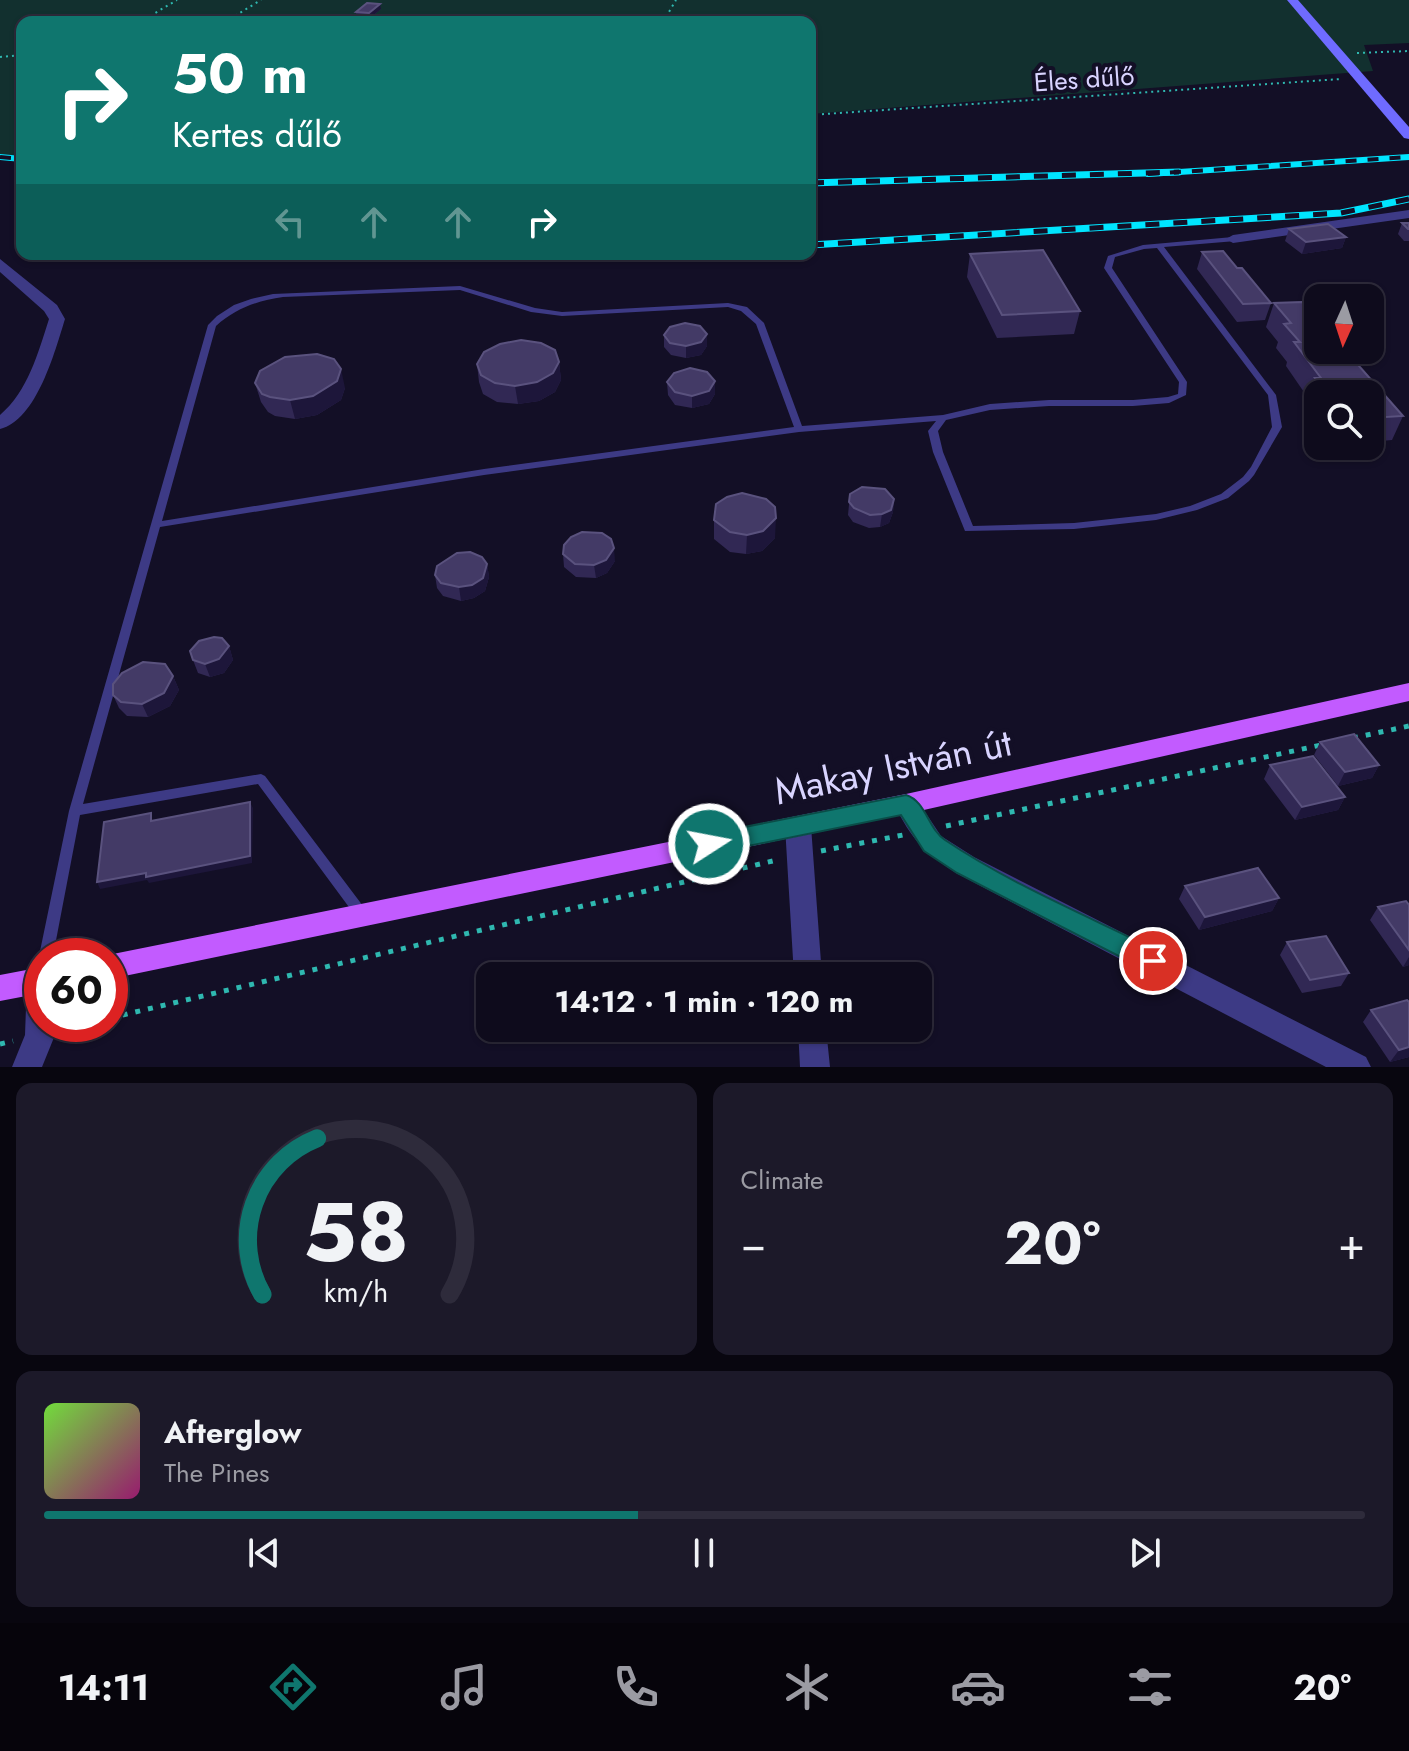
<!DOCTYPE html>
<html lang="en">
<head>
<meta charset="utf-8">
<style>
	:root { --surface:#0e0b1c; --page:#1c1929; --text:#f1f3f6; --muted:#9b9ba3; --line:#2e2b3b; --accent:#0f766e }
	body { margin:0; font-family:Jost,sans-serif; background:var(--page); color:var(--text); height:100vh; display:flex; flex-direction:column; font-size:30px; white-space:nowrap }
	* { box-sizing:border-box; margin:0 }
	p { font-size:26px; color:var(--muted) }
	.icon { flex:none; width:44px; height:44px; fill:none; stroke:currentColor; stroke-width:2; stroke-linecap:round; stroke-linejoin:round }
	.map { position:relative; height:1067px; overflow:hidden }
	.panel { display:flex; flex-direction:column; gap:16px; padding:16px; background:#08060f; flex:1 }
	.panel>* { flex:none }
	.top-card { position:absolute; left:16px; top:16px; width:800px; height:244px; border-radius:16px; box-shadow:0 2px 6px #0004,0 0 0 2px var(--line); background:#0f766e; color:#fff; overflow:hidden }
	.needle { width:52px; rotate:183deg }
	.buttons { position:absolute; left:1304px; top:284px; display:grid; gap:16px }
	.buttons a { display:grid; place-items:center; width:80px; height:80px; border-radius:16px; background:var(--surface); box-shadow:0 2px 6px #0004,0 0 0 2px var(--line); font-size:40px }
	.speed { position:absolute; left:24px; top:938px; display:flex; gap:16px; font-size:40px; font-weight:700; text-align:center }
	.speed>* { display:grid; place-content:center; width:104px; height:104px; border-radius:50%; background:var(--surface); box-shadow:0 2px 6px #0004,0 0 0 2px var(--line); line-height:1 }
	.speed .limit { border:12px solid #d22; background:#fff; color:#111 }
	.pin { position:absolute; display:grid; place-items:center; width:68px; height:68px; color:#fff; margin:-34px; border:4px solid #fff; border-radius:50%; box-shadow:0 2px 8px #0007 }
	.me { position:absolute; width:88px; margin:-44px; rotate:79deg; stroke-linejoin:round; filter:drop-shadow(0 0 6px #0008) }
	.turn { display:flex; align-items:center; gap:28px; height:168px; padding:0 24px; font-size:36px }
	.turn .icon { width:104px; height:104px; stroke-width:2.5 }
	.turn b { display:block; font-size:56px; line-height:68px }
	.lanes { display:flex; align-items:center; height:76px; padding:0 24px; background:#0003; justify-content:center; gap:40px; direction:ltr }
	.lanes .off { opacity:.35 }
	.big { font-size:60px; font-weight:700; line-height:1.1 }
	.panel .tile { flex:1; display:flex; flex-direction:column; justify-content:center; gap:12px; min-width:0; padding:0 28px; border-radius:16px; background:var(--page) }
	.panel .dial { align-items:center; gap:0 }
	.dial svg { height:208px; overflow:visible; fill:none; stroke:var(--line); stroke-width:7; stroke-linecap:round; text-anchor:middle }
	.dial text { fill:var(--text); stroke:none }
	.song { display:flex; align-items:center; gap:24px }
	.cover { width:96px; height:96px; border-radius:12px; background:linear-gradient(135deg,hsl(100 70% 55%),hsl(320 70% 35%)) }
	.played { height:8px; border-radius:4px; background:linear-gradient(90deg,var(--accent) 45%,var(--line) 45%) }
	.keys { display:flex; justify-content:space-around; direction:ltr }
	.heat { display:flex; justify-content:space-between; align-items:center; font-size:44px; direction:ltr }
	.panel .tiles { flex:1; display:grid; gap:16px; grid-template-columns:1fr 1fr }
	.tile:last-child { grid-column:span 2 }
	.trip { position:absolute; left:476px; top:962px; width:456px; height:80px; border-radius:16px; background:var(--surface); box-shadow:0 2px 6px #0004,0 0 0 2px var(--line); font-weight:700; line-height:80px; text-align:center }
	.menu { display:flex; height:128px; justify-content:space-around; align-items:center; background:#06040b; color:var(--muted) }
	.menu .icon { width:56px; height:56px }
	.menu .current { color:var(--accent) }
	.menu b { font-size:36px; color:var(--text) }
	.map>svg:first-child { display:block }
	.green { fill:#12302f }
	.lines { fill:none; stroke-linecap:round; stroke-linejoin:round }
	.path-far1 { stroke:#2fb8b0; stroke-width:2; stroke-dasharray:2 4; stroke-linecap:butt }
	.path { stroke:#2fb8b0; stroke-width:5; stroke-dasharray:5 8; stroke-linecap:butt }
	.lane { fill:#3d3a85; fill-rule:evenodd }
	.street { fill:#3d3a85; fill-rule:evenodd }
	.secondary { fill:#6f6bff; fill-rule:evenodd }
	.primary { fill:#c25bff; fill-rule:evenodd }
	.rail-far1-casing { stroke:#00e5ff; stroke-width:6 }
	.rail-casing { stroke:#00e5ff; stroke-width:7 }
	.rail-far1 { stroke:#130f26; stroke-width:4; stroke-dasharray:11; stroke-linecap:butt }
	.rail { stroke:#130f26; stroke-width:5; stroke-dasharray:14; stroke-linecap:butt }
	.wall { fill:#312854 }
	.shaded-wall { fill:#1d163a }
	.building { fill:#433a66; stroke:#5a527e; stroke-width:2 }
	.route { fill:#0f766e; stroke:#0a4d48; stroke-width:2 }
	.labels { text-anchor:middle; stroke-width:8; stroke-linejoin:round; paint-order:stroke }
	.far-street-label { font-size:26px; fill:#d9d4ff; stroke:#130f26 }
	.near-street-label { font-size:38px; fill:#d9d4ff; stroke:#130f26 }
</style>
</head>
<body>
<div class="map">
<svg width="1409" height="1067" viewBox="0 0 1409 1067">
	<rect width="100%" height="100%" fill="#130f26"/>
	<path class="green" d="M0,0h1409v43l-45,2 9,26 -563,43v-92h-788v134l-22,-2z"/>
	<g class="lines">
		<path class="path-far1" d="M140,22l37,-22
			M225,22l36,-22
			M394,22l26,-3
			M663,22l13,-22
			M1357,53l52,-2
			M0,57l22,-2
			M810,115l531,-36"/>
		<path class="path" d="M1353,738l56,-12
			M946,826l375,-81
			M821,851l82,-16
			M110,1018l667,-158
			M65,1029l22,-5
			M0,1044l13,-3"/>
		<path class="lane" d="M1233,237l4,2 -1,2 -72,6 112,148 6,32 -28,48 -5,6 -21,17 -31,12 -41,10 -82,9 -109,2 -32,-79 -5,-21 8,-10 -137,11 -315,43 -324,52 -77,277 178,-30 4,2 104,138 -2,4 -5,2 -5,-2 -99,-134 -178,31 -27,141h-11l-1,4 -2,-4 30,-145 139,-486 9,-9 17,-11 17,-6 22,-5 187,-8 75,22 27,4 166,-9 19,4 17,16 38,103 141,-11 47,-11 59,-4h84l35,-3 10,-3 1,-12 -75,-114 4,-12 35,-11zM1157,248l111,147 4,32 -21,40 -8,10 -22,17 -31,12 -34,8 -82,9 -101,3 -30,-74 -5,-21 8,-11 44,-10 59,-4h84l36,-3 17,-8 1,-13 -75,-114 3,-11 29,-8zM460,290l71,22 31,4 166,-9 13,4 15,13 38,103 -310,42 -322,52 54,-195c20,-18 41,-25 67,-29z"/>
		<path class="street" d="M1409,210v8l-176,25 -7,-4 7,-4z
			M0,259l57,46 8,14c-10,32 -28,101 -65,110v-14c28,-24 38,-62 49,-96l-5,-8 -44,-39z
			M906,794l9,3 26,39 33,21 392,200 5,10h-45l-370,-194c-33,-22 -44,-33 -62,-69l3,-7z
			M798,816l9,3 4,7 11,150h-28l-9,-150 4,-7z
			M41,967l1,57h13v11l-13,32h-30l13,-32 2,-55 4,-9z
			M798,1028h28l4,39h-30z"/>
		<path class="secondary" d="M1287,0h11l111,127v12l-5,-1z"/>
		<path class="primary" d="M1409,683v18l-503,113 -796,165v-23h-7l803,-162z
			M42,967v26l-42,8v-26z"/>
		<g class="rail-far1-casing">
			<path id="rail-far1" d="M0,157l22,2
				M1148,174l261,-17"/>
		</g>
		<g class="rail-casing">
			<path id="rail" d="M810,183l369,-11
				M810,245l531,-32 68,-14"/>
		</g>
		<use href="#rail-far1" class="rail-far1"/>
		<use href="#rail" class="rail"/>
	</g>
	<path class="wall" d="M381,9l-11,9 -14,-1v-5z
		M1402,223h7v18h-5l-6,-7z
		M1289,229l57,8 -4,11 -40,6 -17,-13z
		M1202,252l35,16 34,35 -6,17 -28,2 -40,-53z
		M970,254l110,57 -6,23 -77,4 -30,-61z
		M1274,303l129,113 -11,24 -22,2v-48h-52v24l-12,-15 2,-5 -22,-32 1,-4 -11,-14 2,-6 -12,-15z
		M664,335l43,11 -6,9 -15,3 -15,-3 -7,-8z
		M559,362l2,18 -6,12 -16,9 -21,3 -21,-2 -14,-8 -4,-12 -2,-18z
		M667,382l48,12 -6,10 -17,4 -17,-3 -7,-10z
		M255,383l90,5 -4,12 -24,15 -22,4 -20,-3 -7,-4 -7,-10z
		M850,494l44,5 -1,13 -4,11 -9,4 -11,1 -16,-6 -5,-7z
		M714,520l61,18 -13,13 -16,3 -16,-2 -16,-13z
		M563,554l52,7 -8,12 -11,5 -20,-1 -12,-10z
		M487,564l2,13 -4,14 -11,7 -13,3 -18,-5 -6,-8 -2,-13z
		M229,646l4,14 -9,13 -14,4 -12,-4 -5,-13z
		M173,676l6,14 -9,16 -22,11 -21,-1 -8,-8 -6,-13z
		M1320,742l59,23 -7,13 -34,8 -24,-31z
		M1270,765l75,32 -7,13 -43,10 -31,-41z
		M1185,886l94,12 -7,13 -73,19 -20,-31z
		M1409,905v60l-6,2 -33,-47 8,-13z
		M1287,942l62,31 -8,13 -39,7 -22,-38z
		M1409,1002v55l-19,5 -27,-40 8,-12z"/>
	<path class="shaded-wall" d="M380,4l1,5 -11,9 -1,-5z
		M1346,237l-4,11 -40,6 4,-12z
		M707,334v12l-6,9 -15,3v-12z
		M559,362l2,18 -6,12 -16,9 -21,3 -3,-18z
		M341,369l4,19 -4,12 -24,15 -22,4 -5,-19z
		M715,381v13l-6,10 -17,4v-12z
		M894,499l-1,13 -4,11 -9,4 2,-13z
		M776,518l-1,20 -13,13 -16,3 1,-19z
		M614,548l1,13 -8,12 -11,5 -2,-13z
		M487,564l2,13 -4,14 -11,7 -13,3 -2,-14z
		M229,646l4,14 -9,13 -14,4 -5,-13z
		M173,676l6,14 -9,16 -22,11 -6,-13z
		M1379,765l-7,13 -34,8 7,-14z
		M1345,797l-7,13 -43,10 7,-13z
		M250,802l3,6 -1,55 -103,20 -2,-3 -47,9 -3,-7z
		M1279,898l-7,13 -73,19 6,-13z
		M1409,957v8l-6,2z
		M1409,1047v10l-19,5 9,-12z"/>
	<path class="building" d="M367,3l13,1 -11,9 -13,-1z
		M1402,223h7v6h-1z
		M1328,224l18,13 -40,5 -17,-13z
		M1043,250l37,61 -78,4 -32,-61z
		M1223,251l14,17h5l29,35 -28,1 -41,-52z
		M1302,302l16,18v30h27l58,66 -33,2v-24h-42l-13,-16h6l-27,-36h6l-16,-18 7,-1 -17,-20z
		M685,323l15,3 7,8 -6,8 -15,4 -16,-3 -6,-8 6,-8z
		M521,340l20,3 14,7 4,12 -6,11 -16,9 -22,4 -20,-3 -14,-8 -4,-11 7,-12 16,-8z
		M317,354l17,5 7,10 -4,12 -24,15 -23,4 -20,-3 -8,-3 -7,-11 5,-12 25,-14z
		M690,368l17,4 8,9 -6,10 -17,5 -17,-4 -8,-10 7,-9z
		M862,487l23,2 9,10 -3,11 -9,4 -12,1 -16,-7 -5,-6 1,-8z
		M742,493l24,6 9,8 1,11 -13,13 -16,4 -17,-3 -16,-12 2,-16 11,-7z
		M582,532l20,1 9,6 3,9 -8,12 -12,5 -19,-1 -12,-10 1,-9 7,-8z
		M470,552l12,5 5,7 -4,14 -11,7 -13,2 -18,-4 -6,-8 2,-9 20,-13z
		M214,637l8,1 7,8 -10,13 -14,5 -12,-4 -3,-9 9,-10z
		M143,662l22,2 8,12 -9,17 -22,11 -21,-2 -8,-7v-11l9,-11z
		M1354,734l25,31 -34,7 -25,-30z
		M1313,756l32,41 -43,10 -32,-42z
		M250,802v54l-104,21v-4l-49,9 7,-60 47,-9v8z
		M1258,868l21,30 -74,19 -20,-31z
		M1406,901l3,4v45l-31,-43z
		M1326,936l23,37 -39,7 -23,-38z
		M1407,1000l2,2v45l-10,3 -28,-40z"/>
	<path class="route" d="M906,795c20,6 22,34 39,45 67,45 145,77 217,113l4,8 -4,8 -9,4 -9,-4 -187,-96 -33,-22 -23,-36 -192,39 -9,-3 -3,-7 3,-7 9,-3z"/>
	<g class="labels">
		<g class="far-street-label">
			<text transform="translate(1084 79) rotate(-4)" y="9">Éles dűlő</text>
		</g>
		<g class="near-street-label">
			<text transform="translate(893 767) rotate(-12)" y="13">Makay István út</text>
		</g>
	</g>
</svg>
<div class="buttons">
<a><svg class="needle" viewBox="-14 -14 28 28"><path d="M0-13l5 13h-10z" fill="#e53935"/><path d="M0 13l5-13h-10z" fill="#9b9ba3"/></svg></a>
<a><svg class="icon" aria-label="search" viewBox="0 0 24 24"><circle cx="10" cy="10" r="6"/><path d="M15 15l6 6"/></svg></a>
</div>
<div class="speed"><div class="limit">60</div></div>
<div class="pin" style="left:1153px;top:961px;background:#d93025"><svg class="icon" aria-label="arrive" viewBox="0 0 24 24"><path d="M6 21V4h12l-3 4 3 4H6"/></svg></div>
<svg class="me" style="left:709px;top:844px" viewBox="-20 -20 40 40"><circle r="17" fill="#0f766e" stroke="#fff" stroke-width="3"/><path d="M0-11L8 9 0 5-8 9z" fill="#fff"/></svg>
<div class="trip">14:12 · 1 min · 120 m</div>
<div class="top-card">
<div class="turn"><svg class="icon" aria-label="right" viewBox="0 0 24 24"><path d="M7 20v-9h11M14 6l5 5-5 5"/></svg><div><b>50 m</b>Kertes dűlő</div></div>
<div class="lanes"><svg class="icon off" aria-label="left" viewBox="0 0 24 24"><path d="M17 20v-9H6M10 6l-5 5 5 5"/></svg><svg class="icon off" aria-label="ahead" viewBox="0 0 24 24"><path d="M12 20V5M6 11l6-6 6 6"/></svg><svg class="icon off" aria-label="ahead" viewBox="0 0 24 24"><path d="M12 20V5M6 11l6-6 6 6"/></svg><svg class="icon" aria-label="right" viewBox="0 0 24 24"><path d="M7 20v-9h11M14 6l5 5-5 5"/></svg></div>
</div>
</div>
<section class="panel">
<div class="tiles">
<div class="tile dial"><svg viewBox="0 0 100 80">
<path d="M14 69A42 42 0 1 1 86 69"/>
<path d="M14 69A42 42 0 0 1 35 9" stroke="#0f766e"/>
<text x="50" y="56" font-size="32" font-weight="700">58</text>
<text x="50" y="72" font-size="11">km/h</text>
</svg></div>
<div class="tile"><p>Climate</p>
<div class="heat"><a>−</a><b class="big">20°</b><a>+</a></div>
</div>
<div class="tile">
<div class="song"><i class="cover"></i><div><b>Afterglow</b><p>The Pines</p></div></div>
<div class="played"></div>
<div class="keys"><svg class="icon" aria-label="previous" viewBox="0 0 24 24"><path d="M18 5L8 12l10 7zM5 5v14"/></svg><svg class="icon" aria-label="pause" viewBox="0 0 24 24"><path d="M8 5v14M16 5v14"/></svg><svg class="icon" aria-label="next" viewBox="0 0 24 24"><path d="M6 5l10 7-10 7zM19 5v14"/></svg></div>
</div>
</div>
</section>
<nav class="menu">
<b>14:11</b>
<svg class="icon current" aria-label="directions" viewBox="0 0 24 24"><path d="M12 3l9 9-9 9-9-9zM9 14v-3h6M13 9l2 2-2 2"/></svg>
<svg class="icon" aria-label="music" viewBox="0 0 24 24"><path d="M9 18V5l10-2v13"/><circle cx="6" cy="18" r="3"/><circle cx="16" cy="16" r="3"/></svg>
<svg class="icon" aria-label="phone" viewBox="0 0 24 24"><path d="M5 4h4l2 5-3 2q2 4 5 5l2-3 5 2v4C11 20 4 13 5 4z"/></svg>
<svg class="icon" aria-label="climate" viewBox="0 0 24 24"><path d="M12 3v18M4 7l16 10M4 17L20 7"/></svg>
<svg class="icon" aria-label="car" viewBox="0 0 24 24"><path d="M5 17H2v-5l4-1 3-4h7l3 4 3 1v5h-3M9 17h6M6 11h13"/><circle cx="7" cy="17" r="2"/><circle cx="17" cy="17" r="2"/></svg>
<svg class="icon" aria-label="filters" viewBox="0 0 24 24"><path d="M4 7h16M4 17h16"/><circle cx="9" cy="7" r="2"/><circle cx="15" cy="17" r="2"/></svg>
<b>20°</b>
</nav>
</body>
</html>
